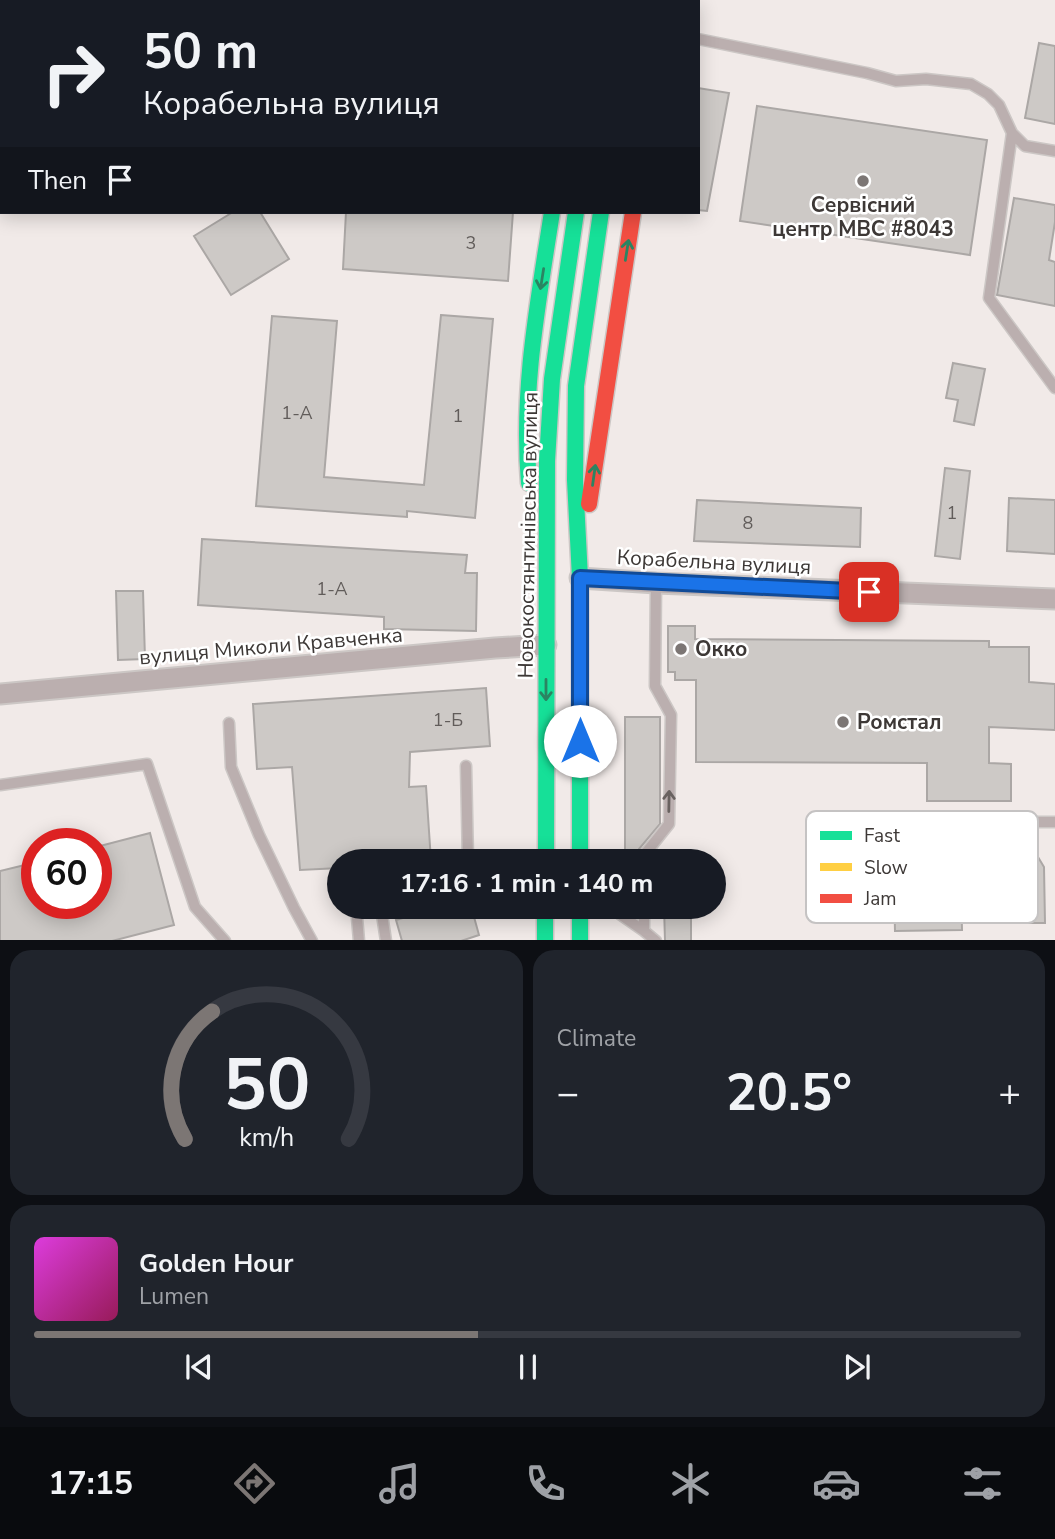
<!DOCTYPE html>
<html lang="en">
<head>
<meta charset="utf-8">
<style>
	:root { --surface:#171b24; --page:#20242c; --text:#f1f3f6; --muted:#9ea1a6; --line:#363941; --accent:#7c7674 }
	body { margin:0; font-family:"Nunito Sans",sans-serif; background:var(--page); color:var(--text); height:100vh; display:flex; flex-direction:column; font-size:26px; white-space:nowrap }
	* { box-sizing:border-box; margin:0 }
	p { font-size:23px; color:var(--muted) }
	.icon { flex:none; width:38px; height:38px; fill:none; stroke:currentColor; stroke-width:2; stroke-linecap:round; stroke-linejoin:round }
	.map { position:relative; height:940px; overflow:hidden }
	.panel { display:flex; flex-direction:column; gap:10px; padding:10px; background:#0d0f14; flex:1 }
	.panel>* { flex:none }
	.guide { position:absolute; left:0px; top:0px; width:700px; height:214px; box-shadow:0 4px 18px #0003; background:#171b24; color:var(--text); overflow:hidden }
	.speed { position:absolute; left:21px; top:828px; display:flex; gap:14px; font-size:35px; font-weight:700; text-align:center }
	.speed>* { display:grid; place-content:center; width:91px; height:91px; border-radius:50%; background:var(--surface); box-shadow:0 4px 18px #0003; line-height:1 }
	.speed .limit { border:10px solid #d22; background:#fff; color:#111 }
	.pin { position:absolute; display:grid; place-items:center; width:60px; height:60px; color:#fff; margin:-30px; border-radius:14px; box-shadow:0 4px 10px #0006 }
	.me { position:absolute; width:77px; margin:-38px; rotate:0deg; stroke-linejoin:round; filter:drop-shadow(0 0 5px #0008) }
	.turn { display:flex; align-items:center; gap:24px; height:147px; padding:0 28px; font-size:32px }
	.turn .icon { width:91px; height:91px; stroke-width:2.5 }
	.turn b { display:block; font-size:49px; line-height:60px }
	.then { display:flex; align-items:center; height:66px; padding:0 28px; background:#0003; gap:14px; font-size:26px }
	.big { font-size:52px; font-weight:700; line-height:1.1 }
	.panel .tile { flex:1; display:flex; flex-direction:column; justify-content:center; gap:10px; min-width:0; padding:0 24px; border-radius:21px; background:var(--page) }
	.panel .dial { align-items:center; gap:0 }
	.dial svg { height:182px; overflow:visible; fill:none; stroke:var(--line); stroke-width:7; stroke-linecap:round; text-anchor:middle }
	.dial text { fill:var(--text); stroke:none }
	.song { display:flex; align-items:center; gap:21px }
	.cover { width:84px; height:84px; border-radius:10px; background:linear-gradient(135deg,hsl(300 70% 55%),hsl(330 70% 35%)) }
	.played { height:7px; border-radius:4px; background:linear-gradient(90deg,var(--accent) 45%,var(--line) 45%) }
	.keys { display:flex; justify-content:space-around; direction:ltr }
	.heat { display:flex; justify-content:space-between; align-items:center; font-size:38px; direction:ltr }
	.panel .tiles { flex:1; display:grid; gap:10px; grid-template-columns:1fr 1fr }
	.tile:last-child { grid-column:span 2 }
	.trip { position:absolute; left:327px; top:849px; width:399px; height:70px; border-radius:35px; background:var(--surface); box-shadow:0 4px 18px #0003; font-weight:700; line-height:70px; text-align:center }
	.menu { display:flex; height:112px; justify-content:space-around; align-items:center; background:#090b0e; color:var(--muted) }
	.menu .icon { width:49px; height:49px }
	.menu .selected { color:var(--accent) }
	.menu b { font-size:32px; color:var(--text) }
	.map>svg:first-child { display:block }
	.building { fill:#cdc9c6; stroke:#aba7a5; stroke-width:2 }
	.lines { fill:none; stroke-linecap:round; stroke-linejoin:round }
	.lane-casing { stroke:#ccc7c5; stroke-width:13 }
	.street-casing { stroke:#ccc7c5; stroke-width:23 }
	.fast-casing { stroke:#ccc7c5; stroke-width:19 }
	.slow-casing { stroke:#ccc7c5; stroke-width:19 }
	.jam-casing { stroke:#ccc7c5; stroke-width:19 }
	.lane { stroke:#bbafaf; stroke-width:10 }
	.street { stroke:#bbafaf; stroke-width:19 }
	.fast { stroke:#16e098; stroke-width:16 }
	.slow { stroke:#ffcf43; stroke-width:16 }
	.jam { stroke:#f24e42; stroke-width:16 }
	.oneway { stroke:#2b8462 }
	.oneway2 { stroke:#696260 }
	.route-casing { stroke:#114b97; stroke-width:18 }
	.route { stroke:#1a73e8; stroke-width:12 }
	.poi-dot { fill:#7c7674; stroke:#fff; stroke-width:2.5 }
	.labels { text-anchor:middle; stroke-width:5; stroke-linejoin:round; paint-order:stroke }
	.number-label { font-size:18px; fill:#615c5a }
	.poi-label { font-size:21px; font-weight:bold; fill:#3d3836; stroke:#fff; text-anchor:start }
	.street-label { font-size:21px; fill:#3d3836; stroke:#fff }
	.key { fill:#fff; stroke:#c5c3c3; stroke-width:2 }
	.key-label { font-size:19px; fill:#3d3836 }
</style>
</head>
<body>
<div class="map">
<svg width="1055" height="941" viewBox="0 0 1055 941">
	<rect width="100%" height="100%" fill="#f1eae8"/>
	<path class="building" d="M1039,43l16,3v78l-30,-6z
		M698,88l31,5 -22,118 -9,-1z
		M757,106l230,34 -17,115 -230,-34z
		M1014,198l41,7v17l-6,38 6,2v44l-58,-11z
		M233,212h27l29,47 -58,36 -37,-59z
		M346,212h167l-5,69 -165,-12z
		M441,315l52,4 -18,199 -68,-7v6l-151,-11 16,-190 65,5 -13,156 100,8z
		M953,363l32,6 -11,56 -20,-4 4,-21 -12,-2z
		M945,468l25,3 -10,88 -25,-3z
		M1009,498l46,2v54l-48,-3z
		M697,500l164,8 -1,39 -166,-6z
		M202,539l265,16 -2,18h12l-1,58 -92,-2v-12l-186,-12z
		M116,591h27l2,68 -27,1z
		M668,626h27v13l294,2v6h40v35l26,2v46l-66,-3v36l22,1v37h-84v-38l-231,-1v-82h-21v-8h-7z
		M486,688l4,58 -80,6 -1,35 17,-1 5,75h-91v7l-40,2 -8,-103 -35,2 -4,-65z
		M625,717h35v107l-21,25 -1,12h-13z
		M841,822h33v43l47,-4 3,28 37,-1 1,42 -67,1 -1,-42h-9v-4h-32v-33h-11z
		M150,833l24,92 -62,16h-112v-70l37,-9v41h59v-56z
		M992,852h43l9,15 1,56h-52z
		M443,906h28l8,29 -18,6h-59l-6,-21z
		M664,906h27v35h-26z"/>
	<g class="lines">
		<g class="lane-casing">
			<path id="lane" d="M698,39l169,34 29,8 30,-2 45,5 17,10 11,11 13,28 -23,165 66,90
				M1012,133l13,13 30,5
				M229,723l2,44 28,68 35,73 18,33
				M466,766l2,95
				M0,785l147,-21 48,143 30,34
				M1013,822h42
				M645,861v-7l24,-30 2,-109 -16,-29 1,-103
				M356,906l3,35
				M608,906l36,25
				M644,906v25l12,10
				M386,941l-5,-33 7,-2"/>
		</g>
		<g class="street-casing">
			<path id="street" d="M580,578l76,5 399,16
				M0,694l495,-46 51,-3"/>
		</g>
		<g class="fast-casing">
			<path id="fast" d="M582,0v2
				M635,0v2
				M664,2l1,-2
				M529,483c-8,-92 9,-180 23,-271
				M546,861l1,-400 5,-82 24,-167
				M580,861v-283l-5,-98 1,-94 25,-174
				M545,906v35
				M580,906v35"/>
		</g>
		<g class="slow-casing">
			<path id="slow" d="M609,0v2"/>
		</g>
		<g class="jam-casing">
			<path id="jam" d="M589,504l44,-292"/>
		</g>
		<use href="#lane" class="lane"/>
		<use href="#street" class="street"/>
		<use href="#fast" class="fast"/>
		<use href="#slow" class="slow"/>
		<use href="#jam" class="jam"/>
	</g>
	<defs><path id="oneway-shaft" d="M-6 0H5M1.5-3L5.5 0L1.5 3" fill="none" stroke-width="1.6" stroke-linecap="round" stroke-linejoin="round" transform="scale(1.75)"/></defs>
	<g class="oneway">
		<use href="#oneway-shaft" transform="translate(627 250) rotate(-81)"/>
		<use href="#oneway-shaft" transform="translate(542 279) rotate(99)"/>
		<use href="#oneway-shaft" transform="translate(594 475) rotate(-82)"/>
		<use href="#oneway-shaft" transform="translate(546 690) rotate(90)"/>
	</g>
	<use class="oneway2" href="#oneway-shaft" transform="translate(669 801) rotate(-89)"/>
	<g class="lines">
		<g class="route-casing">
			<path id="route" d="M580,741v-163l289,14"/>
		</g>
		<use href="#route" class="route"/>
	</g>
	<g class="poi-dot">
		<circle cx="863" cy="181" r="7"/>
		<circle cx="681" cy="649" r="7"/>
		<circle cx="843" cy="722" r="7"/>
	</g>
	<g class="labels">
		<g class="number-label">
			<text x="471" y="249">3</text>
			<text x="297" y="419">1-А</text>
			<text x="458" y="422">1</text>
			<text x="952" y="519">1</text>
			<text x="748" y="529">8</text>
			<text x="332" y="595">1-А</text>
			<text x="448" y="726">1-Б</text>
		</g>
		<g class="poi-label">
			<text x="863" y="212" text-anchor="middle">Сервісний<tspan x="863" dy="24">центр МВС #8043</tspan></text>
			<text x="695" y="656">Окко</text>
			<text x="857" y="729">Ромстал</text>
		</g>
		<g class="street-label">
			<text transform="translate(528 535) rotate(-89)" y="7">Новокостянтинівська вулиця</text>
			<text transform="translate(714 562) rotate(3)" y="7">Корабельна вулиця</text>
			<text transform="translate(271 646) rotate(-5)" y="7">вулиця Миколи Кравченка</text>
		</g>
	</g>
	<rect x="806" y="811" width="232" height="112" rx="10" class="key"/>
	<rect x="820" y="831" width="32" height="9" fill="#16e098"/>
	<rect x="820" y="863" width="32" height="8" fill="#ffcf43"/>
	<rect x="820" y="894" width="32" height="9" fill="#f24e42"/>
	<g class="key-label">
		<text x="864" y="842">Fast</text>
		<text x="864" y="874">Slow</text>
		<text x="864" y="905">Jam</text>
	</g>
</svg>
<div class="speed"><div class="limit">60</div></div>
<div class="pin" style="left:869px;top:592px;background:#d93025"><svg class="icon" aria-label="arrive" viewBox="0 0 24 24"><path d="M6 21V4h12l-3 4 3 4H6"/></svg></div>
<svg class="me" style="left:580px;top:741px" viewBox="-20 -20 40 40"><circle r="19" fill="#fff"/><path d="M0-13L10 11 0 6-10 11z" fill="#1a73e8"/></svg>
<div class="trip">17:16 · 1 min · 140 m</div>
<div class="guide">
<div class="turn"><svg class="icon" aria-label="right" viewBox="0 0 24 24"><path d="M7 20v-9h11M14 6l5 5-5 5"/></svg><div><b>50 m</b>Корабельна вулиця</div></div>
<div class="then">Then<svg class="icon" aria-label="arrive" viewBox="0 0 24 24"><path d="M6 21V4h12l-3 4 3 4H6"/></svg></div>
</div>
</div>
<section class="panel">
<div class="tiles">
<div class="tile dial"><svg viewBox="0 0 100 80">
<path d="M14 69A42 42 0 1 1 86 69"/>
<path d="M14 69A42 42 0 0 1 26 13" stroke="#7c7674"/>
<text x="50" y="56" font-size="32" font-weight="700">50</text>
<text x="50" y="72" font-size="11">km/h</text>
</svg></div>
<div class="tile"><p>Climate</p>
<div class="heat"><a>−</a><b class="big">20.5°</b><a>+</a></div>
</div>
<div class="tile">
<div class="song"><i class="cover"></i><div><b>Golden Hour</b><p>Lumen</p></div></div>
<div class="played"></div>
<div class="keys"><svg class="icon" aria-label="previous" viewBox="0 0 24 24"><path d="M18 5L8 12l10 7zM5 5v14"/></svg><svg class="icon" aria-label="pause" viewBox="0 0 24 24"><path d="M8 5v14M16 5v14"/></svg><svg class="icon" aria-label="next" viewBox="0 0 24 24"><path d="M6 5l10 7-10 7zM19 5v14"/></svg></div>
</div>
</div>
</section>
<nav class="menu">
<b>17:15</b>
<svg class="icon selected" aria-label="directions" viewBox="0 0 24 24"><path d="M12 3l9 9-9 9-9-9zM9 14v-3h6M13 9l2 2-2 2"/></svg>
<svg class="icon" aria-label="music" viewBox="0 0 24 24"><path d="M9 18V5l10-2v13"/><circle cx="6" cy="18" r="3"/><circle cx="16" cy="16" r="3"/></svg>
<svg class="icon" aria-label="phone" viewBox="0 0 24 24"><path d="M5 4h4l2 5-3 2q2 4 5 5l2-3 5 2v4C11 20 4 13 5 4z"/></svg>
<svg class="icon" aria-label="climate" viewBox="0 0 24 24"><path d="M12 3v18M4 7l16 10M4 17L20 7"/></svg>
<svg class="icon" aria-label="car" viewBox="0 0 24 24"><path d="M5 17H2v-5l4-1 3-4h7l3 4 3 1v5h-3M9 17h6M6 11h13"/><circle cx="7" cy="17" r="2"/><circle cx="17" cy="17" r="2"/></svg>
<svg class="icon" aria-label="filters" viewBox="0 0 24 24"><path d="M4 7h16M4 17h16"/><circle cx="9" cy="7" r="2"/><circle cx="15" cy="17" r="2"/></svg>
</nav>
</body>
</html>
